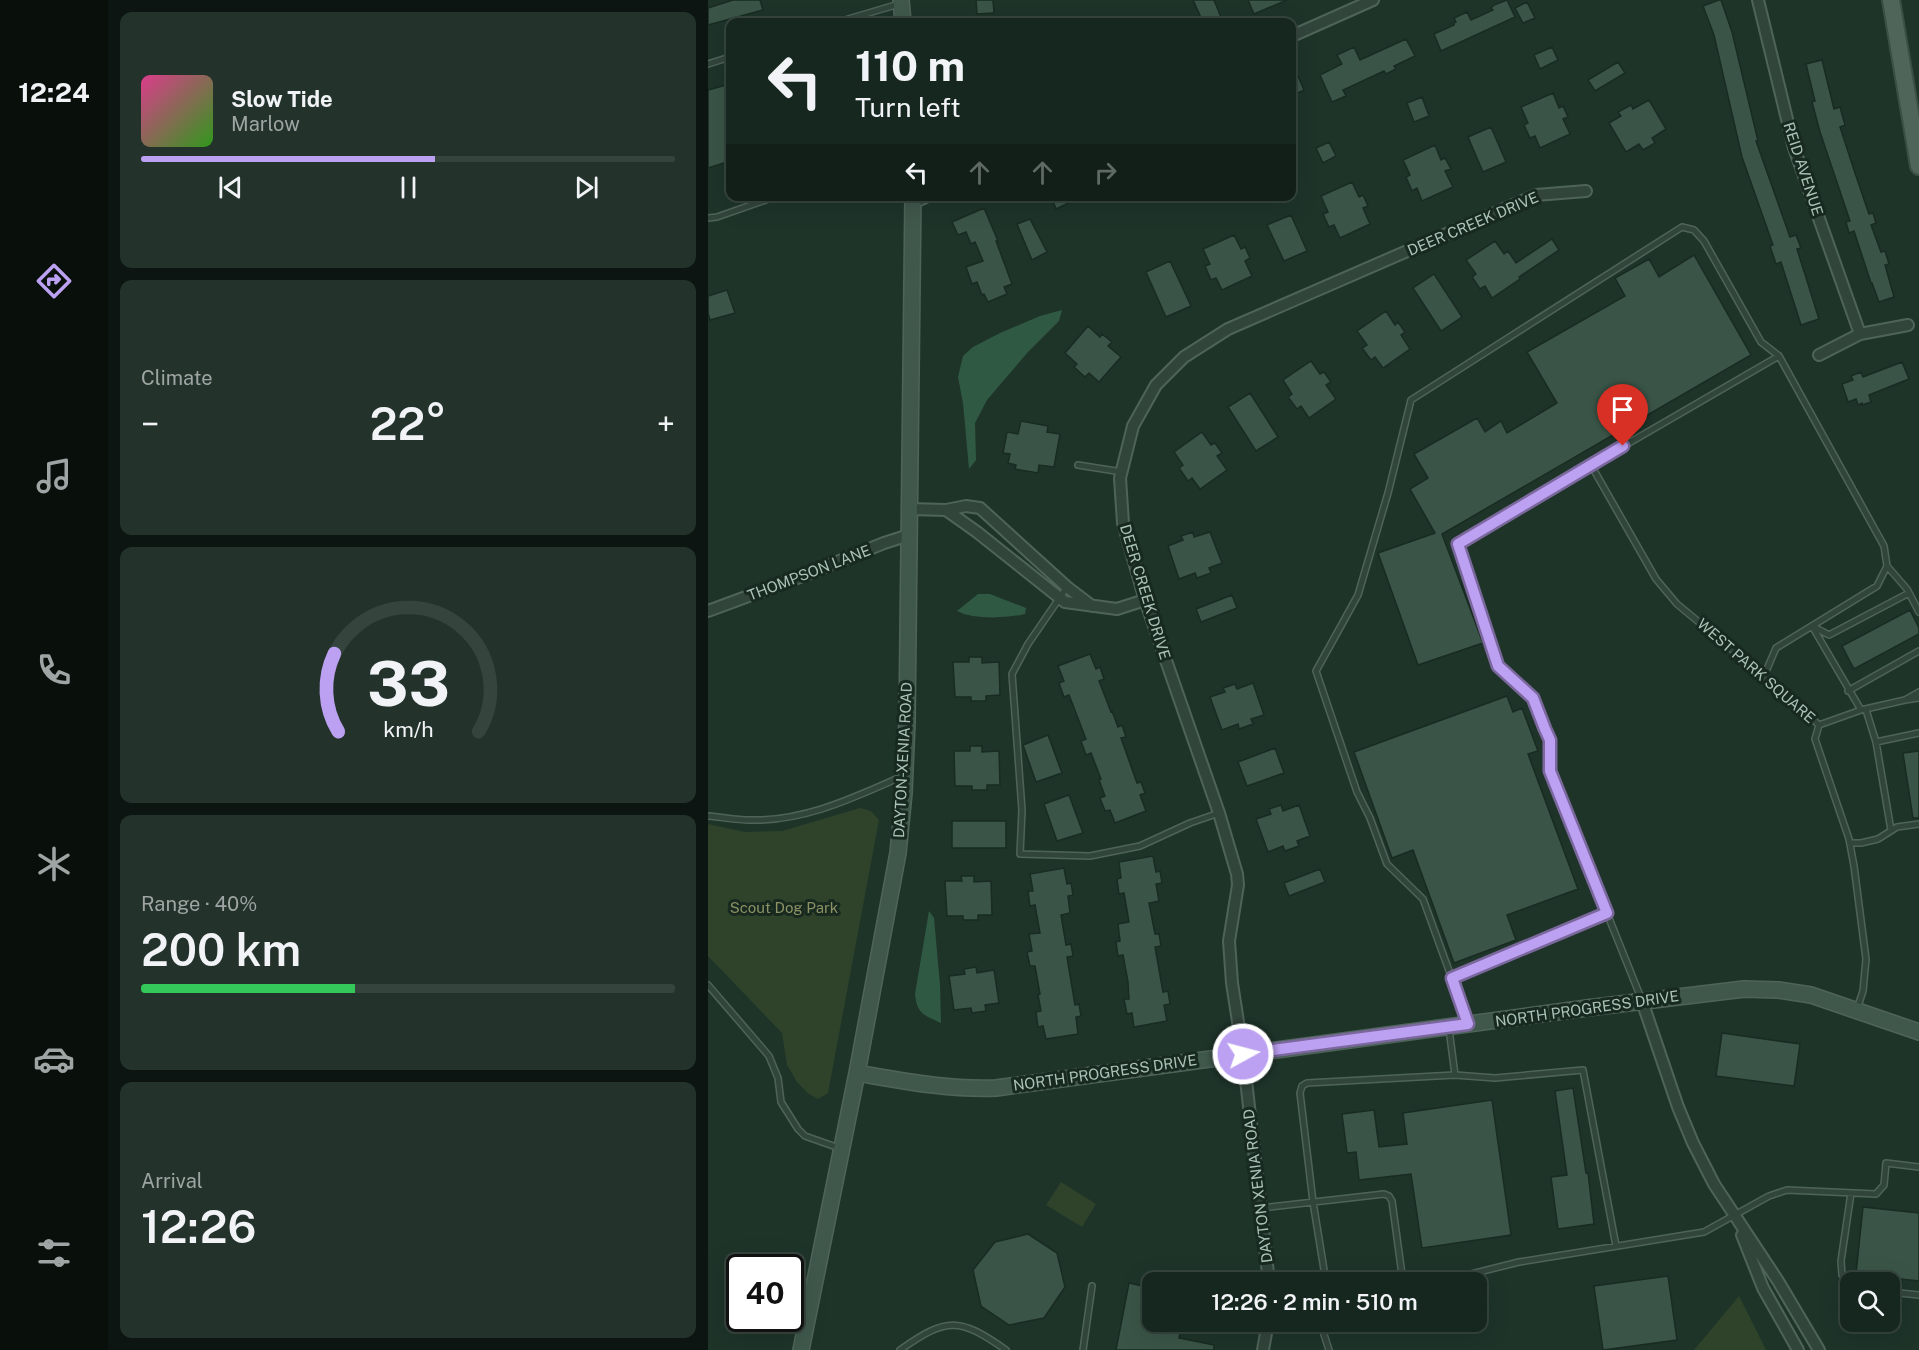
<!DOCTYPE html>
<html lang="en">
<head>
<meta charset="utf-8">
<style>
	:root { --surface:#16271f; --page:#23332c; --text:#f1f3f6; --muted:#9ea5a4; --line:#35443d; --accent:#bca0f2 }
	body { margin:0; font-family:"Public Sans",sans-serif; background:var(--page); color:var(--text); height:100vh; display:flex; flex-direction:column; font-size:22px; white-space:nowrap }
	* { box-sizing:border-box; margin:0 }
	p { font-size:20px; color:var(--muted) }
	.icon { flex:none; width:33px; height:33px; fill:none; stroke:currentColor; stroke-width:2; stroke-linecap:round; stroke-linejoin:round }
	.map { position:relative; flex:1; overflow:hidden }
	.drawer { display:flex; flex-direction:column; gap:12px; padding:12px; background:#0c1511; width:600px }
	.drawer>* { flex:none }
	.hud { position:absolute; left:18px; top:18px; width:570px; height:183px; border-radius:12px; box-shadow:0 6px 24px #0002,0 0 0 2px var(--line); background:#16271f; color:var(--text); overflow:hidden }
	.controls { position:absolute; left:1132px; top:1272px; display:grid; gap:12px }
	.controls a { display:grid; place-items:center; width:60px; height:60px; border-radius:12px; background:var(--surface); box-shadow:0 6px 24px #0002,0 0 0 2px var(--line); font-size:30px }
	.speed { position:absolute; left:18px; top:1254px; display:flex; gap:12px; font-size:30px; font-weight:700; text-align:center }
	.speed>* { display:grid; place-content:center; width:78px; height:78px; border-radius:50%; background:var(--surface); box-shadow:0 6px 24px #0002,0 0 0 2px var(--line); line-height:1 }
	.speed .limit { border:3px solid #111; border-radius:9px; background:#fff; color:#111 }
	.pin { position:absolute; display:grid; place-items:center; width:51px; height:51px; color:#fff; margin:-62px -26px; border-radius:50% 50% 50% 0; rotate:-45deg; box-shadow:0 0 6px #0007 }
	.pin .icon { rotate:45deg }
	.me { position:absolute; width:66px; margin:-33px; rotate:83deg; stroke-linejoin:round; filter:drop-shadow(0 0 4px #0008) }
	.turn { display:flex; align-items:center; gap:21px; height:126px; padding:0 30px; font-size:27px }
	.turn .icon { width:78px; height:78px; stroke-width:2.5 }
	.turn b { display:block; font-size:42px; line-height:51px }
	.lanes { display:flex; align-items:center; height:57px; padding:0 30px; background:#0003; justify-content:center; gap:30px; direction:ltr }
	.lanes .off { opacity:.35 }
	.big { font-size:45px; font-weight:600; line-height:1.1 }
	.drawer .card { flex:1; display:flex; flex-direction:column; justify-content:center; gap:9px; min-width:0; padding:0 21px; border-radius:12px; background:var(--page) }
	.drawer .dial { align-items:center; gap:0 }
	.dial svg { height:156px; overflow:visible; fill:none; stroke:var(--line); stroke-width:7; stroke-linecap:round; text-anchor:middle }
	.dial text { fill:var(--text); stroke:none }
	.song { display:flex; align-items:center; gap:18px }
	.cover { width:72px; height:72px; border-radius:9px; background:linear-gradient(135deg,hsl(330 70% 55%),hsl(110 70% 35%)) }
	.played { height:6px; border-radius:3px; background:linear-gradient(90deg,var(--accent) 55%,var(--line) 55%) }
	.keys { display:flex; justify-content:space-around; direction:ltr }
	.heat { display:flex; justify-content:space-between; align-items:center; font-size:33px; direction:ltr }
	.charge { height:9px; border-radius:4px; background:linear-gradient(90deg,#34c759 40%,var(--line) 0) }
	.trip { position:absolute; left:434px; top:1272px; width:345px; height:60px; border-radius:12px; background:var(--surface); box-shadow:0 6px 24px #0002,0 0 0 2px var(--line); font-weight:600; line-height:60px; text-align:center }
	main { display:flex; flex:1; min-height:0 }
	.menu { display:flex; flex-direction:column; width:108px; justify-content:space-around; align-items:center; background:#09100c; color:var(--muted) }
	.menu .icon { width:42px; height:42px }
	.menu .on { color:var(--accent) }
	.menu b { font-size:27px; color:var(--text) }
	.map>svg:first-child { display:block }
	.green { fill:#2f432a }
	.water { fill:#305943 }
	.building { fill:#3a5547; stroke:#192b22; stroke-width:1.5 }
	.lines { fill:none; stroke-linecap:round; stroke-linejoin:round }
	.lane-casing { stroke:#4f6459; stroke-width:8 }
	.street-casing { stroke:#4f6459; stroke-width:14 }
	.secondary-casing { stroke:#4f6459; stroke-width:18 }
	.primary-casing { stroke:#3b4f44; stroke-width:20 }
	.lane { stroke:#32453b; stroke-width:5 }
	.street { stroke:#32453b; stroke-width:10 }
	.secondary { stroke:#40584c; stroke-width:15 }
	.primary { stroke:#4f655a; stroke-width:16 }
	.route-casing { stroke:#7a689d; stroke-width:15 }
	.route { stroke:#bca0f2; stroke-width:10 }
	.labels { text-anchor:middle; stroke-width:6; stroke-linejoin:round; paint-order:stroke }
	.street-label { font-size:15px; fill:#abc3b7; stroke:#182920 }
	.park-label { font-size:15px; fill:#8c9264; stroke:#182920 }
</style>
</head>
<body>
<main>
<nav class="menu">
<b>12:24</b>
<svg class="icon on" aria-label="directions" viewBox="0 0 24 24"><path d="M12 3l9 9-9 9-9-9zM9 14v-3h6M13 9l2 2-2 2"/></svg>
<svg class="icon" aria-label="music" viewBox="0 0 24 24"><path d="M9 18V5l10-2v13"/><circle cx="6" cy="18" r="3"/><circle cx="16" cy="16" r="3"/></svg>
<svg class="icon" aria-label="phone" viewBox="0 0 24 24"><path d="M5 4h4l2 5-3 2q2 4 5 5l2-3 5 2v4C11 20 4 13 5 4z"/></svg>
<svg class="icon" aria-label="climate" viewBox="0 0 24 24"><path d="M12 3v18M4 7l16 10M4 17L20 7"/></svg>
<svg class="icon" aria-label="car" viewBox="0 0 24 24"><path d="M5 17H2v-5l4-1 3-4h7l3 4 3 1v5h-3M9 17h6M6 11h13"/><circle cx="7" cy="17" r="2"/><circle cx="17" cy="17" r="2"/></svg>
<svg class="icon" aria-label="filters" viewBox="0 0 24 24"><path d="M4 7h16M4 17h16"/><circle cx="9" cy="7" r="2"/><circle cx="15" cy="17" r="2"/></svg>
</nav>
<section class="drawer">
<div class="card">
<div class="song"><i class="cover"></i><div><b>Slow Tide</b><p>Marlow</p></div></div>
<div class="played"></div>
<div class="keys"><svg class="icon" aria-label="previous" viewBox="0 0 24 24"><path d="M18 5L8 12l10 7zM5 5v14"/></svg><svg class="icon" aria-label="pause" viewBox="0 0 24 24"><path d="M8 5v14M16 5v14"/></svg><svg class="icon" aria-label="next" viewBox="0 0 24 24"><path d="M6 5l10 7-10 7zM19 5v14"/></svg></div>
</div>
<div class="card"><p>Climate</p>
<div class="heat"><a>−</a><b class="big">22°</b><a>+</a></div>
</div>
<div class="card dial"><svg viewBox="0 0 100 80">
<path d="M14 69A42 42 0 1 1 86 69"/>
<path d="M14 69A42 42 0 0 1 12 29" stroke="#bca0f2"/>
<text x="50" y="56" font-size="32" font-weight="700">33</text>
<text x="50" y="72" font-size="11">km/h</text>
</svg></div>
<div class="card"><p>Range · 40%</p><b class="big">200 km</b><div class="charge"></div></div>
<div class="card"><p>Arrival</p><b class="big">12:26</b></div>
</section>
<div class="map">
<svg width="1211" height="1350" viewBox="0 0 1211 1350">
	<rect width="100%" height="100%" fill="#1e3429"/>
	<path class="green" d="M152,808l11,3 8,9 -51,273 -10,6 -9,-5 -12,-12 -10,-17 -5,-32 -74,-77v-132l37,8 37,-1z
		M353,1182l35,22 -14,23 -36,-22z
		M1031,1296l27,54h-72z"/>
	<path class="water" d="M354,310l-3,11 -31,31 -41,48 -12,23 1,37 -7,9 -6,-66 -5,-26 5,-21 10,-9 27,-14 40,-17z
		M270,594h12l36,14 -1,6c-17,4 -52,6 -68,-3z
		M221,911l5,7 6,67 1,38c-17,-8 -24,-9 -26,-29z"/>
	<path class="building" d="M25,0h27l3,10 -55,15v-17z
		M268,0h17l1,13 -17,1z
		M485,0h21l9,22h-20z
		M540,0h39l-33,14z
		M799,0l8,17 -74,34 -7,-17 20,-9v-2l2,-1 -2,-4 13,-6 4,8 22,-10 -2,-2 3,-3z
		M1011,0h2l11,32 26,109h-2l34,96 6,-2 5,13 -4,1 22,70 -18,6 -20,-63 -5,2 -6,-18 3,-1 -31,-88 -28,-122 -11,-29z
		M819,2l8,16 -12,5 -8,-15z
		M698,39l9,17 -21,10 2,3 -10,5 -2,-3 -41,19 3,6 -14,6 -12,-27 22,-11 -5,-9 17,-8 6,13z
		M844,47l6,13 -18,9 -6,-14z
		M1114,60l12,49 6,-2 5,18 -5,2 14,43 15,44 4,-1 3,10 -5,2 10,27 4,-1 4,13 -4,1 9,32 -15,5 -7,-19h-1l-17,-52 -5,2 -3,-11 4,-1 -30,-89 -8,-30 3,-1 -9,-37z
		M584,62l12,28 -12,6z
		M910,62l7,11 -30,18 -7,-11z
		M22,84v77l-22,7v-78z
		M845,93l6,15 4,-2 5,11 -5,2 7,15 -30,14 -5,-12 -5,2 -6,-13 4,-2 -7,-16z
		M714,97l7,19 -15,6 -7,-19z
		M941,100l17,29 -14,9 3,5 -12,7 -4,-6 -13,8 -17,-29 12,-7 -3,-4 13,-7 2,4z
		M783,127l15,35 -23,10 -15,-35z
		M621,142l7,14 -13,7 -7,-15z
		M727,145l6,15 4,-2 6,11 -6,2 8,16 -31,14 -5,-13 -5,3 -6,-14 4,-2 -7,-15z
		M644,182l7,15 4,-2 5,11 -5,2 7,16 -30,14 -6,-13 -5,2 -6,-13 5,-2 -7,-16z
		M343,196h32l-27,13z
		M276,208l14,33h-2l16,43 -8,3 3,7 -19,8 -4,-8 -2,1 -5,-13 -5,2 -6,-17 17,-6 -8,-19 -4,2 -5,-12 -8,3 -6,-13z
		M583,215l16,36 -23,10 -17,-36z
		M322,219l17,33 -15,8 -15,-36z
		M526,235l7,14 4,-2 5,11 -5,3 7,15 -30,14 -6,-12 -5,2 -6,-14 5,-2 -7,-15z
		M844,239l7,11 -40,27 1,2 -28,19 -7,-12 -5,3 -8,-12 4,-3 -10,-14 29,-19 9,13 4,-3 8,12z
		M986,255l57,100 -309,179 41,109 -65,22 -40,-112 57,-20 -25,-44 18,-11 -14,-24 63,-36 8,14 16,-11 6,12 50,-30 -30,-51 98,-56 -10,-18 34,-19 10,18z
		M462,261l21,45 -25,11 -20,-45z
		M726,274l28,43 -21,14 -28,-43z
		M19,290l8,23 -25,7 -2,-7v-17z
		M678,311l9,14 3,-3 7,10 -4,3 9,14 -27,19 -8,-11 -4,3 -9,-12 5,-3 -10,-14z
		M380,326l12,11 2,-3 10,8 -4,4 13,11 -22,25 -10,-9 -4,4 -11,-10 3,-3 -12,-11z
		M603,361l9,13 4,-2 7,10 -5,3 10,14 -27,19 -8,-12 -4,3 -9,-12 4,-3 -9,-14z
		M1194,362l7,17 -40,16 2,7 -9,3v-2l-4,2 -2,-6 -8,3 -6,-18 11,-4 -2,-4 10,-4 2,5z
		M542,393l28,44 -22,14 -28,-44z
		M313,421l27,5 -1,6 13,2 -6,33 -15,-2 -1,8 -23,-4 1,-4 -8,-2 2,-9 -7,-1 4,-21 11,2z
		M494,432l9,13 4,-2 7,10 -5,3 10,14 -27,19 -8,-11 -4,3 -9,-13 4,-3 -9,-13z
		M485,532l1,5 16,-5 12,31 -13,5 2,5 -14,5 -2,-5 -16,6 -11,-33 15,-6 -2,-4z
		M524,595l5,13 -36,14 -5,-13z
		M1202,610l9,18v6l-65,35 -12,-23z
		M382,654l6,15 4,-2 4,12 -5,2 12,31 1,-1 6,16 4,-2 4,12 -5,1 16,45 4,-1 4,11 -5,2 6,16 -31,12 -5,-13 -5,1 -5,-13 5,-2 -6,-16 2,-1 -10,-26 -5,2 -5,-14 5,-2 -17,-44 -5,2 -5,-14 5,-2 -6,-15z
		M261,657h13v6l17,-1 1,33 -14,1v5h-15v-4h-16l-2,-35h16z
		M545,683l11,32 -13,4 2,5 -14,5 -1,-5 -16,6 -12,-33 15,-5 -2,-4 12,-4 2,5z
		M799,696l6,16 9,-4 16,43 -10,3 50,135 -71,26 9,25 -62,23 -41,-113 -21,8 -38,-106z
		M340,735l14,38 -26,9 -13,-37z
		M262,746h12v6l17,-1 1,34h-13v5h-15v-4h-17l-1,-35h16z
		M567,748l9,25 -37,13 -9,-24z
		M1211,751v67h-6l-10,-65z
		M361,795l14,38 -26,8 -13,-37z
		M573,805l2,6 16,-6 11,31 -13,5 2,5 -14,5 -2,-5 -15,6 -12,-33 15,-5 -2,-5z
		M244,821h54v27h-54z
		M445,856l3,16 4,-1 2,12 -6,1 3,17 -10,2 6,31h4l2,12 -6,1 8,45 5,-1 2,13 -6,1 3,16 -33,6 -2,-14 -5,1 -3,-15h5l-1,-17 -5,-27 -5,1 -2,-14 4,-1 -2,-17 11,-2 -5,-29 -5,1 -2,-15 4,-1 -2,-16z
		M356,868l3,16 4,-1 2,12 -5,1 2,17 -9,2 5,30 5,-1 2,12 -6,1 8,48 4,-1 2,12 -5,1 2,17 -32,5 -3,-13 -5,1 -2,-15 5,-1 -3,-16 2,-1 -5,-28h-5l-3,-14 5,-1 -3,-17 11,-1 -5,-28 -5,1 -2,-15h5l-3,-17z
		M612,869l5,13 -36,14 -5,-13z
		M253,876h13v6l17,-1 1,34h-14v5h-15v-4h-16l-2,-35h17z
		M268,967l1,6 17,-3 5,33 -14,2 1,6 -14,2 -1,-5 -17,2 -5,-34 16,-2 -1,-5z
		M1014,1033l78,11 -6,42 -78,-10z
		M865,1088l13,85h2l6,51 -36,5 -7,-52 16,-2 -12,-84z
		M784,1100l19,135 -89,13 -11,-74 -52,6 -3,-28 -9,1 -5,-39 32,-4 5,37 28,-3 -4,-31z
		M1155,1207l56,6v68l-63,-7z
		M320,1234l29,19 8,34 -21,31 -35,7 -28,-19 -8,-36 22,-28z
		M960,1276l9,64 -74,10 -9,-64z
		M421,1283l23,5v34h31l-4,16 35,7v5h-98z"/>
	<g class="lines">
		<g class="lane-casing">
			<path id="lane" d="M130,22l61,-18
				M0,64l22,-7
				M0,218l9,-1 60,-21
				M370,465l44,7
				M883,465l65,114 21,25 87,72 55,49 -4,14 34,100 5,27 12,93 -3,32 -6,18
				M1179,566l20,23 12,23
				M359,587l-39,57 -16,30 10,136 -2,44 70,2 50,-10 50,-23 29,-10
				M1104,626l17,9 80,-42
				M1104,626l49,84
				M1140,691l71,-40
				M1211,692l-14,8 14,-2
				M1158,710l10,32 43,-9
				M1111,725l42,-15 44,-10
				M1168,742l15,88
				M0,816c14,1 28,4 41,4 55,2 106,-23 154,-44
				M1142,843h11l17,-4 19,-12 22,-3
				M743,978l156,-65
				M0,985l61,71 9,22 3,24 17,27 7,7 34,12
				M933,998l-91,-227v-31l-5,-11 -12,-31 -35,-32 -40,-122 133,-79 188,-109
				M760,1023l-45,-124 -36,-35 -17,-46 -13,-26 -41,-121 42,-76 30,-102 23,-93 271,-173 12,3 10,11 57,101 18,14 105,190 3,20 -10,20 -101,62 -12,28
				M747,1075l40,3 88,-8 33,176
				M1143,1193l-10,68 1,14 9,10
				M553,1208l123,-14 5,2 3,5 11,81
				M618,1282l-13,-80 -13,-109 2,-7 5,-3 148,-8 -6,-46
				M731,1282l80,-20 185,-30 65,-36 18,-6 89,4 8,-9 2,-22 33,4
				M1182,1292l29,3
				M612,1322l9,28
				M192,1350c47,-33 59,-33 106,0
				M375,1350l9,-64"/>
		</g>
		<g class="street-casing">
			<path id="street" d="M1050,0l36,148 66,186
				M584,36l81,-36
				M205,203l15,-7
				M1111,355l41,-21 48,-9
				M202,509l36,1 20,-4 14,2 87,79 25,19
				M238,510l31,22 88,70 52,7 28,-9
				M0,611l92,-34 84,-34 25,-8
				M934,1001l36,106 15,36 21,41 64,97 41,69
				M1034,1235l21,53 35,62
				M561,1282l-26,-228 -11,-71 -3,-42 9,-56 -1,-11 -18,-61 -74,-213 -22,-77 -3,-45 13,-52 23,-41 28,-28 44,-28 308,-134 50,-4
				M555,1350l5,-28"/>
		</g>
		<g class="secondary-casing">
			<path id="secondary" d="M193,0l2,22
				M149,1073c47,8 92,17 139,15l591,-80 157,-19 34,1 33,5 108,37
				M93,1350l56,-277 41,-220 6,-60 3,-71 6,-526"/>
		</g>
		<g class="primary-casing">
			<path id="primary" d="M1183,0l28,166"/>
		</g>
		<use href="#lane" class="lane"/>
		<use href="#street" class="street"/>
		<use href="#secondary" class="secondary"/>
		<use href="#primary" class="primary"/>
	</g>
	<g class="lines">
		<g class="route-casing">
			<path id="route" d="M535,1054l225,-30 -16,-46 155,-65 -57,-142v-31l-5,-11 -12,-31 -35,-32 -40,-122 165,-98"/>
		</g>
		<use href="#route" class="route"/>
	</g>
	<g class="labels">
		<g class="street-label">
			<text transform="translate(1095 169) rotate(72)" y="5">REID AVENUE</text>
			<text transform="translate(765 224) rotate(-23)" y="5">DEER CREEK DRIVE</text>
			<text transform="translate(101 573) rotate(-21)" y="5">THOMPSON LANE</text>
			<text transform="translate(437 592) rotate(73)" y="5">DEER CREEK DRIVE</text>
			<text transform="translate(1048 671) rotate(41)" y="5">WEST PARK SQUARE</text>
			<text transform="translate(195 760) rotate(-87)" y="5">DAYTON-XENIA ROAD</text>
			<text transform="translate(879 1009) rotate(-8)" y="5">NORTH PROGRESS DRIVE</text>
			<text transform="translate(397 1073) rotate(-8)" y="5">NORTH PROGRESS DRIVE</text>
			<text transform="translate(550 1186) rotate(-97)" y="5">DAYTON XENIA ROAD</text>
		</g>
		<g class="park-label">
			<text x="76" y="913">Scout Dog Park</text>
		</g>
	</g>
</svg>
<div class="controls">
<a><svg class="icon" aria-label="search" viewBox="0 0 24 24"><circle cx="10" cy="10" r="6"/><path d="M15 15l6 6"/></svg></a>
</div>
<div class="speed"><div class="limit">40</div></div>
<div class="pin" style="left:915px;top:446px;background:#d93025"><svg class="icon" aria-label="arrive" viewBox="0 0 24 24"><path d="M6 21V4h12l-3 4 3 4H6"/></svg></div>
<svg class="me" style="left:535px;top:1054px" viewBox="-20 -20 40 40"><circle r="17" fill="#bca0f2" stroke="#fff" stroke-width="3"/><path d="M0-11L8 9 0 5-8 9z" fill="#fff"/></svg>
<div class="trip">12:26 · 2 min · 510 m</div>
<div class="hud">
<div class="turn"><svg class="icon" aria-label="left" viewBox="0 0 24 24"><path d="M17 20v-9H6M10 6l-5 5 5 5"/></svg><div><b>110 m</b>Turn left</div></div>
<div class="lanes"><svg class="icon" aria-label="left" viewBox="0 0 24 24"><path d="M17 20v-9H6M10 6l-5 5 5 5"/></svg><svg class="icon off" aria-label="ahead" viewBox="0 0 24 24"><path d="M12 20V5M6 11l6-6 6 6"/></svg><svg class="icon off" aria-label="ahead" viewBox="0 0 24 24"><path d="M12 20V5M6 11l6-6 6 6"/></svg><svg class="icon off" aria-label="right" viewBox="0 0 24 24"><path d="M7 20v-9h11M14 6l5 5-5 5"/></svg></div>
</div>
</div>
</main>
</body>
</html>
